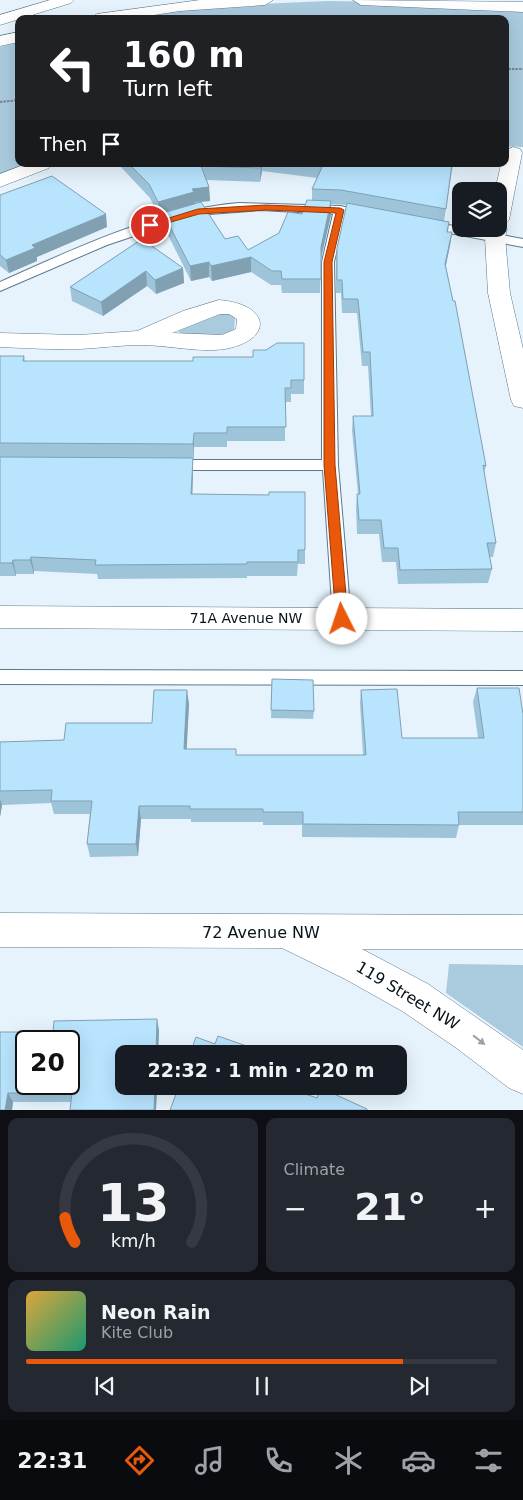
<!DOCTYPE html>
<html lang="en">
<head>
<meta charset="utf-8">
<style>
	:root { --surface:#171b24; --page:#242831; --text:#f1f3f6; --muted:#9ea1a6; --line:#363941; --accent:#ea580c }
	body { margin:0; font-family:"DejaVu Sans",sans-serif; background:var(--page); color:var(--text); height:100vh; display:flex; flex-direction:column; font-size:19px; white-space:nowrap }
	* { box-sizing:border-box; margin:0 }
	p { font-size:16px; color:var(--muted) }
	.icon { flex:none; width:28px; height:28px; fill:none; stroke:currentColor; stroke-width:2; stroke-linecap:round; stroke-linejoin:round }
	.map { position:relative; height:1110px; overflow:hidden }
	.side { display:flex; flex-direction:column; gap:8px; padding:8px; background:#0d0f14; flex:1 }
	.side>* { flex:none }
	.banner { position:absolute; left:15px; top:15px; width:494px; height:152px; border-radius:10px; box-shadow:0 5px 20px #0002; background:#202124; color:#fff; overflow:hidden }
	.controls { position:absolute; left:452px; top:182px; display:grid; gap:10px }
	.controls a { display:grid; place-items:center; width:55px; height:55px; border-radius:10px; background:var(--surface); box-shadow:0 5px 20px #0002; font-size:25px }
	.speed { position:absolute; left:15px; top:1030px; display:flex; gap:10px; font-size:25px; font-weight:700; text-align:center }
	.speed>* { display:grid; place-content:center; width:65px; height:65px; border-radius:50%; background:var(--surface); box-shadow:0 5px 20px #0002; line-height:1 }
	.speed .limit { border:2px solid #111; border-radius:8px; background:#fff; color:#111 }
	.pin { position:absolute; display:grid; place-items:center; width:42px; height:42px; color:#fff; margin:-21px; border:2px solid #fff; border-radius:50%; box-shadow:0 1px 5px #0007 }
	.me { position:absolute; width:55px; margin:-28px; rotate:356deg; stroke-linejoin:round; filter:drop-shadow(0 0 4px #0008) }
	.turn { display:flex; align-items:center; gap:18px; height:105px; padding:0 25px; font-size:22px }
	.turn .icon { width:65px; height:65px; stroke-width:2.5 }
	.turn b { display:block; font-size:35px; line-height:42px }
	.then { display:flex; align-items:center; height:48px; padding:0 25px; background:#0003; gap:10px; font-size:19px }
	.big { font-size:38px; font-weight:800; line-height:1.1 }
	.side .tile { flex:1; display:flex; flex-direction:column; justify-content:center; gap:8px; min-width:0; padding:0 18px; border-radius:10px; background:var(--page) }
	.side .dial { align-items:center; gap:0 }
	.dial svg { height:130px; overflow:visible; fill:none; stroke:var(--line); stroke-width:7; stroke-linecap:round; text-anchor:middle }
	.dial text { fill:var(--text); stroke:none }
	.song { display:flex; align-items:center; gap:15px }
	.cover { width:60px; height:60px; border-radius:8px; background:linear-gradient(135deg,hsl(40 70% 55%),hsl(160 70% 35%)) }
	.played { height:5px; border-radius:2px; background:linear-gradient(90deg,var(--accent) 80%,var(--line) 80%) }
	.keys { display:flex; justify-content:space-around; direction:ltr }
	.heat { display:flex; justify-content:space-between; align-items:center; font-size:28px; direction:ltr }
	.side .tiles { flex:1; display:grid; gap:8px; grid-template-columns:1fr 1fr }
	.tile:last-child { grid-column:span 2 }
	.trip { position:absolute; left:115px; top:1045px; width:292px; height:50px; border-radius:10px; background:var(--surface); box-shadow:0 5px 20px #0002; font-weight:800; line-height:50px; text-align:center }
	.menu { display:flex; height:80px; justify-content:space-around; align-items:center; background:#090b0e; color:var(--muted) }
	.menu .icon { width:35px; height:35px }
	.menu .selected { color:var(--accent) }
	.menu b { font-size:22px; color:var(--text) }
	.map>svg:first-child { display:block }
	.green { fill:#aacade }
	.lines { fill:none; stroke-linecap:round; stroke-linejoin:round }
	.lane-casing { stroke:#5a798b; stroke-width:2 }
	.street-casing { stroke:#5a798b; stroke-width:1 }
	.secondary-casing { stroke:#5a798b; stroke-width:1 }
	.path { stroke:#7a878f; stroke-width:2; stroke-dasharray:2.5 1; stroke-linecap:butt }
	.lane { fill:#fff; fill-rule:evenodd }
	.street { fill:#fff; fill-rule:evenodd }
	.secondary { fill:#fff; fill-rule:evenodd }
	.wall { fill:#9ec4da; fill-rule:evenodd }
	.shaded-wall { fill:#81a0b2 }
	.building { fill:#b8e4fe; stroke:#81a0b2; fill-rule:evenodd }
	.oneway { fill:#9ca1a3 }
	.route { fill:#ea580c; stroke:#983908 }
	.labels { text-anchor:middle; stroke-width:4; stroke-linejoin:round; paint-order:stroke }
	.street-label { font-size:14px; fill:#07131a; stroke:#fff }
	.near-street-label { font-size:16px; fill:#07131a; stroke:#fff }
</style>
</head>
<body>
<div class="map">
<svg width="523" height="1110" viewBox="0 0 523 1110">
	<rect width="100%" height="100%" fill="#e6f3fc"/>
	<path class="green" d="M327,1l74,1 122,8v137l-18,-1v-127h-384l95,-13z
		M19,42v122h7l-26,10v-127z
		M210,313h19l6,4 -1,13c-13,8 -37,4 -52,4l-4,-3z
		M449,964l74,1v82l-77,-54z"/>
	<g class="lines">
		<g class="lane-casing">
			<path id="lane" d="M239,203l101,3 30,6 2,3 -6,4 -21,-4 -11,47 4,203 13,154 -3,5 -6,2 -6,-2 -3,-5 -10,-149h-151l-5,-1 -3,-4 3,-4 5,-1h150v-198l11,-48 -72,-4 -65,5 -89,30 -107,46v-9c76,-34 155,-72 239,-79z
				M427,221l96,18v8l-100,-19v-6z
				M0,670l523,1v14l-523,-1z"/>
		</g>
		<g class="street-casing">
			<path id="street" d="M513,147l7,2 2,4 -13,67 -5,5 3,4 -2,8 5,56 13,56v59l-9,-2 -3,-6 -23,-107 -3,-56 2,-8h12v-38h-4l6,-27h4v-13z
				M26,164h25l-2,4 -49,19v-13z
				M219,300c52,4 55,40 6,49 -24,4 -59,-4 -84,-4 -20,0 -41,3 -61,4 -27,1 -53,-1 -80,-2v-14l79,2 58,-4 46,-20zM220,314h9l8,5 -1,10 -14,6 -50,-2z
				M0,606l523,3v22l-523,-3z
				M0,913l523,2v34h-161l66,35 95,66v44l-14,-6 -54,-41 -53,-36 -57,-32 -63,-31 -282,-1z"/>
		</g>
		<g class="secondary-casing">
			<path id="secondary" d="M50,0h24l-3,3 -71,22v-10z
				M200,0h73l-8,5 -85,6 -52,8h-39l8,-5z
				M353,0l170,2v10l-162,-7z
				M19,32v10l-19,4v-10z"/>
		</g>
		<path class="path" d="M505,69h18
			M0,102l19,-2"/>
		<use href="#lane" class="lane"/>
		<use href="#street" class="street"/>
		<use href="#secondary" class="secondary"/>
	</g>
	<path class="wall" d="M119,164h334l-9,57 5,1 -1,10h4l-6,34 40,200 -2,7 12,70 -3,14h-4l3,12 -4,14 -90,1 -2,-22h-14l-3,-28h-22l-1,-26 1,-14h1l-6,-64 1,-14h18l-3,-50h-6l-5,-53h-15l-1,-20h-5v-31l1,-14 10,-43 -16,-1v11l-10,44 -1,34h-38l-1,-8h-10l-20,-13 -39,9 -3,-4 -18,4 -27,-54 -1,-12 -4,1 -9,-18 -31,-33zM262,171l55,7 -5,11v11l-10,14 -23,19 -31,17 -23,-11 -24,-37 9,-1 -1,-14 -2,-7 53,2z
		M0,195l107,32 -70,30v4l-28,12 -9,-7z
		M142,239l41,29 1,15 -28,11 -9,-8 -44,30 -31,-15 -2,-14z
		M0,356h24l1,5 279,19v14h-13v8h-6v39h-58v6h-33v11h-1v13l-1,23 113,56v14h-7l-1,12h-50v2l-149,1 -1,-5 -63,-3v3h-18v2h-16z
		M272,679l42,32 -1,8 -42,-1z
		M477,688l46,26v111h-64l-3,13 -154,-1v-12h-39v-3h-72v-3h-50l-3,37 -48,1 -3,-13 3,-30h-36l-3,-11 -49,2 -2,12v-75l64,-2 88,-17 37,-19 -3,45 50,6h127l-3,-52 1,-13 41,48h76l-5,-36z
		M159,1030l-3,80h-86l1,-8h-58l-1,8h-12v-78h53z"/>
	<path class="shaded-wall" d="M261,164h1v7l-2,11z
		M209,187l1,14 -15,1v4l-32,7v2l-4,1 -1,-14 34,-13z
		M331,201v14l-11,47 1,-15z
		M106,214l1,13 -70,30v4l-28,12 -3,-13 26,-15z
		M452,232l-2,14 -7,32 2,-14z
		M251,257v15l-39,9 -1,-15z
		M209,262v15l-18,4 -1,-15z
		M183,268l1,15 -28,11 -1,-14z
		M146,271l1,15 -44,30 -2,-14z
		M194,433v25l-1,-14z
		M193,458v13l-1,37 -1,-14z
		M31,557l3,14v3l-4,-14z
		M13,560l3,14v2l-4,-13z
		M187,690l2,14 -3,59 -2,-14z
		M0,799l2,6 -2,12z
		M139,806l2,13 -3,37 -2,-12z
		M157,1019l2,11 -1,24h-2z
		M155,1086h2l-1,24h-2z
		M8,1093l5,9 -1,8h-7z"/>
	<path class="building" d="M129,164h132l-1,4 -59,-2 8,21 -17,2 2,3 -36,10 -9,-18z
		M314,164h138l-6,45 -105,-19 -29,-1 11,-24z
		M52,176l54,38 -74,31 3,3 -29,12 -6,-5v-60z
		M307,200l24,1 -10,46v32h-39l-1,-8h-9l-21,-14 -40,9 -2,-4 -19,4 -27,-53 38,-11 24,37 13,-3 10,14 31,-17 9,-21 14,2z
		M347,203l102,19 -2,10h5l-7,32 8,37h2l31,165 -3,-1 13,78h-9l5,26 -92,1 -2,-22h-14l-3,-28h-22l-2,-26h3l-7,-78h20l-3,-64h-7l-5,-53h-15l-1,-19h-5v-32z
		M142,239l41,29 -28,12 -9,-9 -45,31 -31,-15z
		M277,343h27v37h-13v8h-6l1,39h-59v6h-33l-1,11 -193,-1v-87h24l-1,5h170v-4h60v-7h13z
		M0,457l193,1 -2,36 78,1v-3h36v58h-7v12h-51v2l-152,1 1,-5 -65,-3 -1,3h-17l-1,3h-12z
		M272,679l41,1 1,31 -43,-1z
		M477,688h42l4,26v98h-65l1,13 -156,-1v-12h-40v-3h-73v-3h-51l-3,38h-49l5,-43h-41l1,-11 -52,1v-49l64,-2 2,-17h86l2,-33h33l-3,59h52v6h130l-5,-65 36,-1 5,49h82z
		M157,1019l-1,35h-32v32h31l-1,24h-84l2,-17h-64l-3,17h-5v-78h53l1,-11zM26,1041h43v43h-43z
		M218,1036l40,14 -1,4h-67l6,-17 19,7z
		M179,1086h103l35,12 4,-10 46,21v1h-197z"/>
	<defs><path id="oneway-solid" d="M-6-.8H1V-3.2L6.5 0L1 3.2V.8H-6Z" transform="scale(1.25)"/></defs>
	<use class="oneway" href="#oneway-solid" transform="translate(479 1040) rotate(38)"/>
	<path class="route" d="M266,205l74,3 4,2 -12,52 3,203 13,154 -6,5 -6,-5 -12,-154v-203l12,-49 -70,-3 -67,4 -49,14 -4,-3 52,-16z"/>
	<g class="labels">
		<g class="street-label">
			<text x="246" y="623">71A Avenue NW</text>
		</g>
		<g class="near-street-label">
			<text x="261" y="938">72 Avenue NW</text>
			<text transform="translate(408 995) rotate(31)" y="6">119 Street NW</text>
		</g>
	</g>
</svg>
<div class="controls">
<a><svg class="icon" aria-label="layers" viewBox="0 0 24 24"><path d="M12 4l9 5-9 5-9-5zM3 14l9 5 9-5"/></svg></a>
</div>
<div class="speed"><div class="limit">20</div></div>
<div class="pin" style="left:150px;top:225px;background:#d93025"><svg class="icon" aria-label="arrive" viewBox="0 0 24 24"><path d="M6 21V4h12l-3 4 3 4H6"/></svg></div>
<svg class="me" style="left:342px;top:619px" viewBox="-20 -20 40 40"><circle r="19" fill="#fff"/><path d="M0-13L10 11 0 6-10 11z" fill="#ea580c"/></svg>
<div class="trip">22:32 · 1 min · 220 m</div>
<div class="banner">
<div class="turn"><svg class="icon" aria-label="left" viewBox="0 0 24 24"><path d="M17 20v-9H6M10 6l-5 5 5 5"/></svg><div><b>160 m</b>Turn left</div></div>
<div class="then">Then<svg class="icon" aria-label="arrive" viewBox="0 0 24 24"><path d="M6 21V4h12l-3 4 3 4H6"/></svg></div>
</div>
</div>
<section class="side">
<div class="tiles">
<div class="tile dial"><svg viewBox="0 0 100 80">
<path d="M14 69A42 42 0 1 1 86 69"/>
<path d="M14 69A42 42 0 0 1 8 54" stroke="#ea580c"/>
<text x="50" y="56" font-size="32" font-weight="700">13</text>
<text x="50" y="72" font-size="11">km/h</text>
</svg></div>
<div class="tile"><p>Climate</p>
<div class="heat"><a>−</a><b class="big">21°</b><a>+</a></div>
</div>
<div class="tile">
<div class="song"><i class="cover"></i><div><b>Neon Rain</b><p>Kite Club</p></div></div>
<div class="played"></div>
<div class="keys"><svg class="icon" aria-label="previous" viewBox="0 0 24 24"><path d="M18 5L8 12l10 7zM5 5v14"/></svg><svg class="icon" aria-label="pause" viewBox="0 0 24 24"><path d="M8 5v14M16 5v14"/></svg><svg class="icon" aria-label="next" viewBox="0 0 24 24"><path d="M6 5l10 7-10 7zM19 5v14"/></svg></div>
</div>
</div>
</section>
<nav class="menu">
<b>22:31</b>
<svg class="icon selected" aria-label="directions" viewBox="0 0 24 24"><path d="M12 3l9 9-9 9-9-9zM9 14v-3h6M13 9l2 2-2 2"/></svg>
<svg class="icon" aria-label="music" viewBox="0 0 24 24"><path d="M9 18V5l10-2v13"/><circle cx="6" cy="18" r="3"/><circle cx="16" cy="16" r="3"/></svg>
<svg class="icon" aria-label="phone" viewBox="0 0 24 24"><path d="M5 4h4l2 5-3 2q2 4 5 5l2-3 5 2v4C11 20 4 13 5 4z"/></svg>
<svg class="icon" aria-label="climate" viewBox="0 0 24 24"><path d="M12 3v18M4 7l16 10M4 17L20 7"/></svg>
<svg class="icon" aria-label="car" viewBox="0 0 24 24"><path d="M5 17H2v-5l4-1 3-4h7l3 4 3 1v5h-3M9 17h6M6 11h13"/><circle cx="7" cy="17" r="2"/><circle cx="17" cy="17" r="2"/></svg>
<svg class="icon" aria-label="filters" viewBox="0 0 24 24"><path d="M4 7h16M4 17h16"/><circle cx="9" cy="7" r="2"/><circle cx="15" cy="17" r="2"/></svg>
</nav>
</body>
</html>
